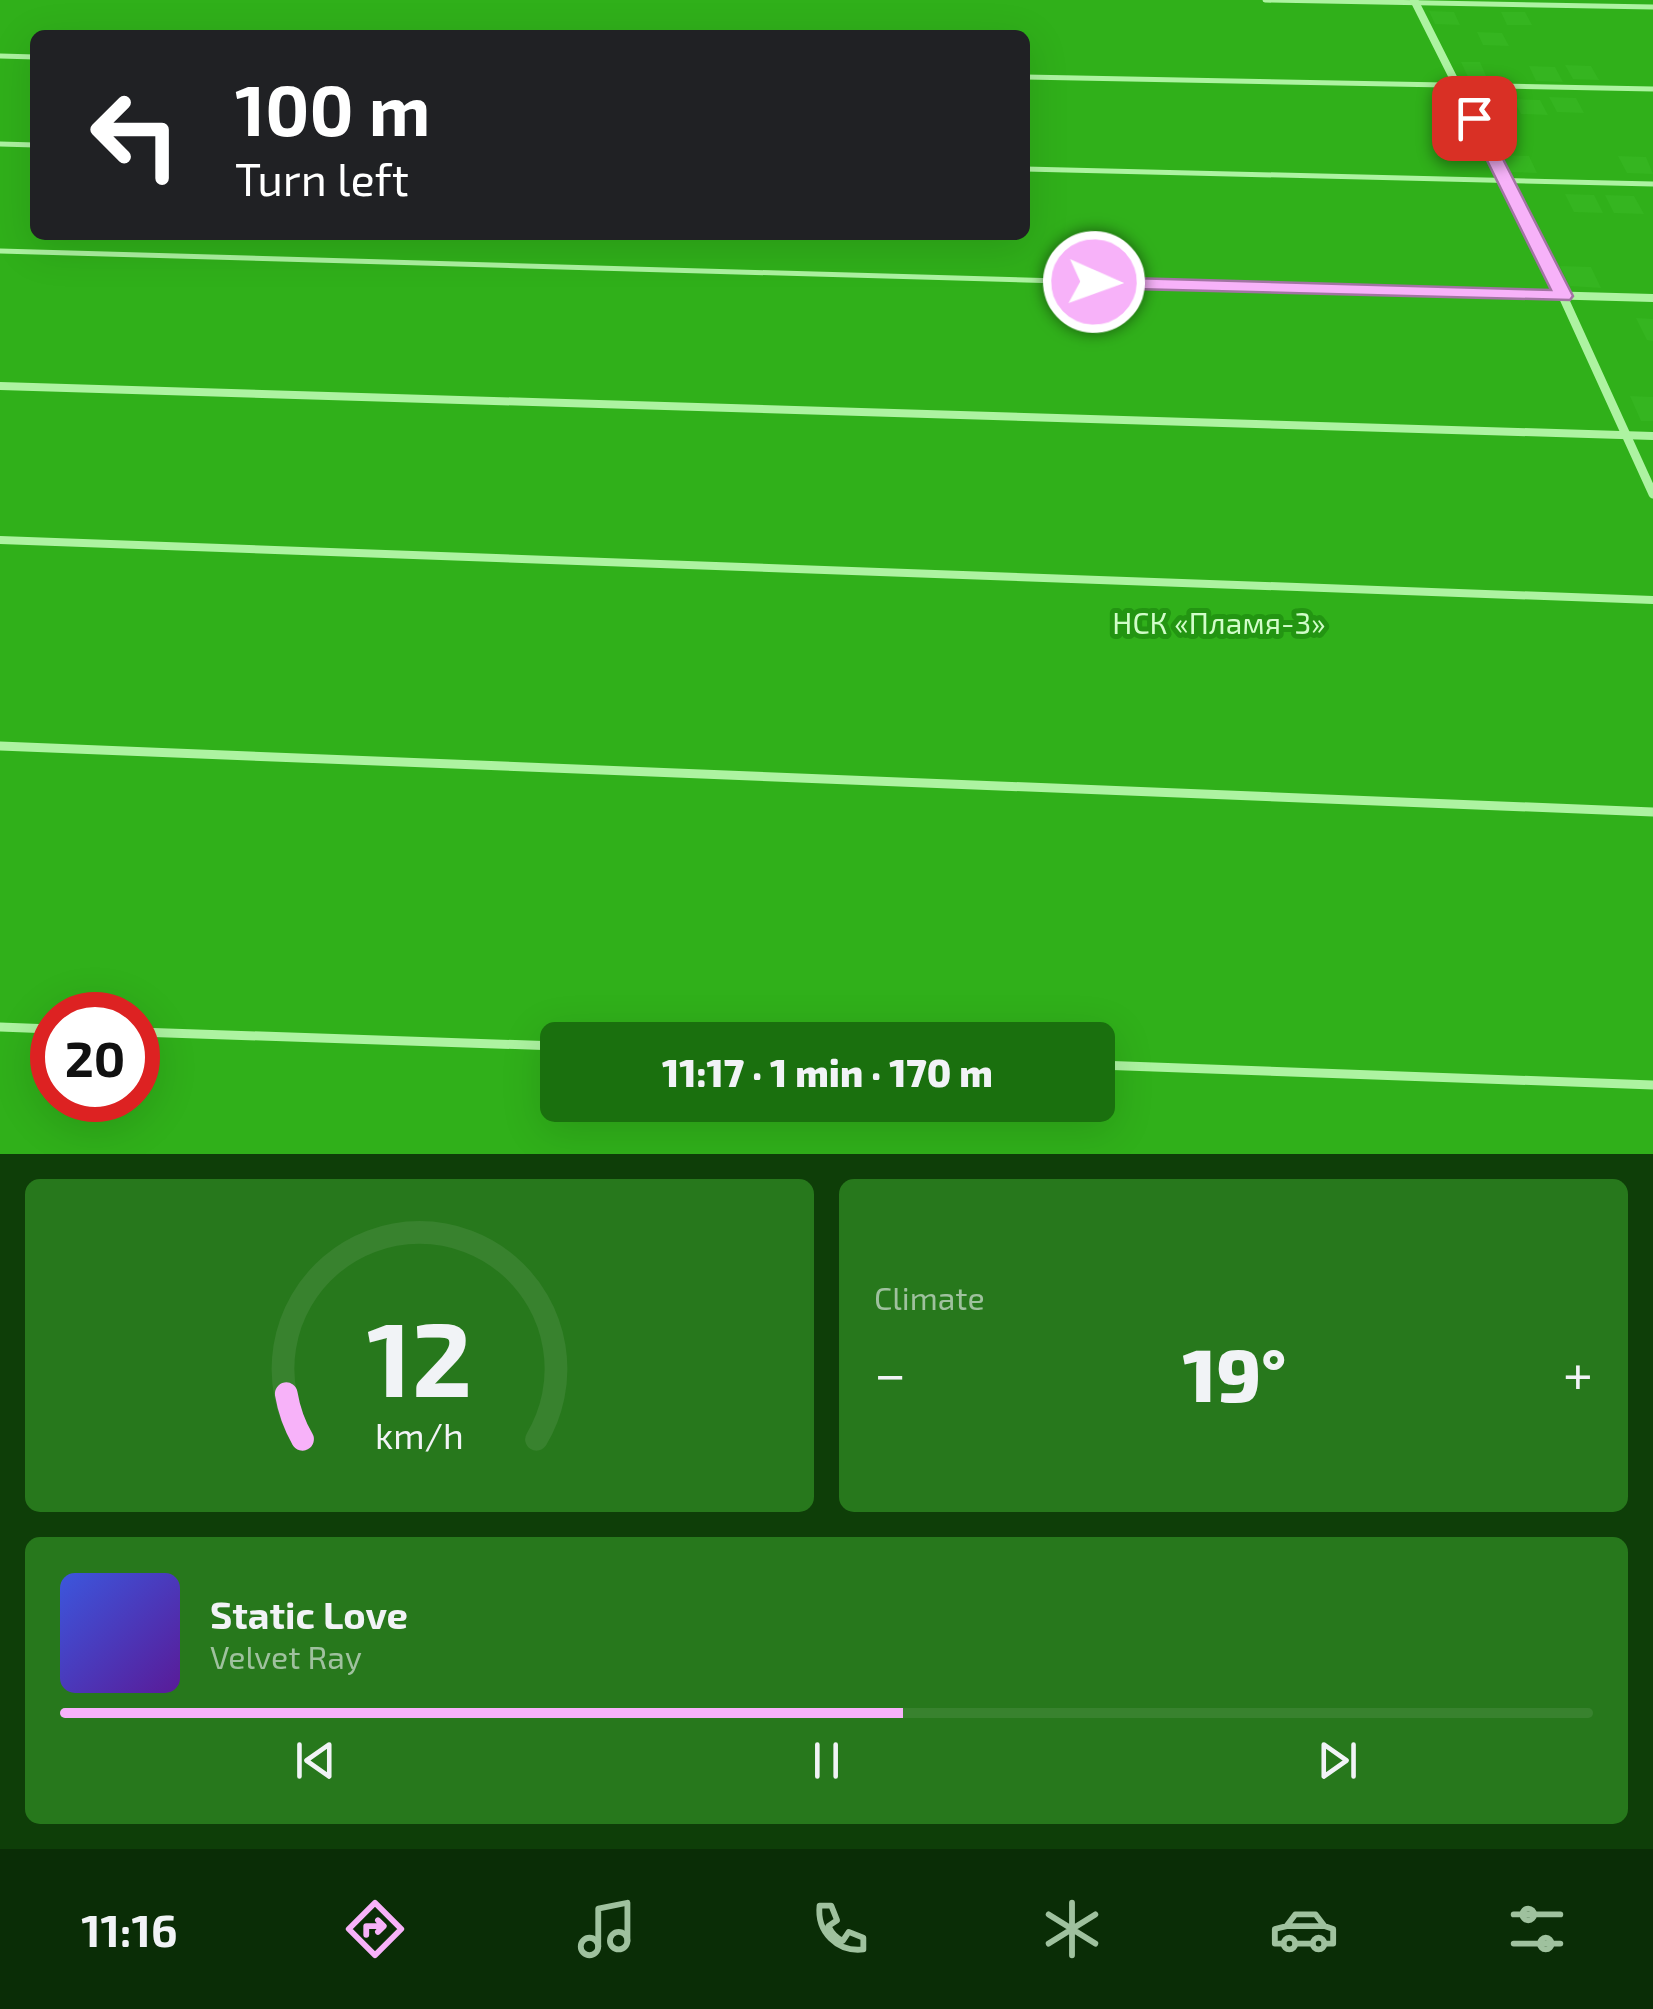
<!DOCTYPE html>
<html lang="en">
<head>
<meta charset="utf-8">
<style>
	:root { --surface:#1a700e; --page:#27781c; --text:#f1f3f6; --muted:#9fc19e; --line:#38822e; --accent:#f7b2f9 }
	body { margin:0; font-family:"Exo 2",sans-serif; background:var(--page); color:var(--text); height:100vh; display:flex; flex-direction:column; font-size:38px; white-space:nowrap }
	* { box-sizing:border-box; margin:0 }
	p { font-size:32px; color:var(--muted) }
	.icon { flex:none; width:55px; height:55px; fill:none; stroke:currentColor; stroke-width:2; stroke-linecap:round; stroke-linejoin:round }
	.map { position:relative; height:1154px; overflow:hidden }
	.side { display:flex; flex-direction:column; gap:25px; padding:25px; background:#0e3e08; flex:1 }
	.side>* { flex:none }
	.guide { position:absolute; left:30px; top:30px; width:1000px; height:210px; border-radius:15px; box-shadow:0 10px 40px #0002; background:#202124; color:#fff; overflow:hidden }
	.speed { position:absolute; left:30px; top:992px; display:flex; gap:20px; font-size:50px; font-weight:700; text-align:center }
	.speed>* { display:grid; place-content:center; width:130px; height:130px; border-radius:50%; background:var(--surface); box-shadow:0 10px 40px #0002; line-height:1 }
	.speed .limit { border:15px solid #d22; background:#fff; color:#111 }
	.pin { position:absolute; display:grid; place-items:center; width:85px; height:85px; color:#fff; margin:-42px; border-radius:20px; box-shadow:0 5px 15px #0006 }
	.me { position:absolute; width:110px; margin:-55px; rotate:92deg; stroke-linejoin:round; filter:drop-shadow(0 0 8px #0008) }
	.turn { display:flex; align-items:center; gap:35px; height:210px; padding:0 40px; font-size:45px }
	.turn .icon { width:130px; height:130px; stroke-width:2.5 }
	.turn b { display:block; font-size:70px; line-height:85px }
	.big { font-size:75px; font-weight:800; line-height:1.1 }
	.side .widget { flex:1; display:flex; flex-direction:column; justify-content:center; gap:15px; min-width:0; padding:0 35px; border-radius:15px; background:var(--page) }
	.side .dial { align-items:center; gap:0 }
	.dial svg { height:260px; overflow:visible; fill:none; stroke:var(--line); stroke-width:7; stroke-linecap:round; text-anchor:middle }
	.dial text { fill:var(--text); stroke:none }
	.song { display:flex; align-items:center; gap:30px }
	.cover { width:120px; height:120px; border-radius:15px; background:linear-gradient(135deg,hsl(230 70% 55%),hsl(270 70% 35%)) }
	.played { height:10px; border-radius:5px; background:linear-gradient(90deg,var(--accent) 55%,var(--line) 55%) }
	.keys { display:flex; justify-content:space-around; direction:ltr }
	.heat { display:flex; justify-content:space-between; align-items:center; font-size:55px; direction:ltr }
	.side .tiles { flex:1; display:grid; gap:25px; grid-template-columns:1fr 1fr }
	.widget:last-child { grid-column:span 2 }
	.trip { position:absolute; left:540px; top:1022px; width:575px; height:100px; border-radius:15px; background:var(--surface); box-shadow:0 10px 40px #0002; font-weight:800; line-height:100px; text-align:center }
	.dock { display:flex; height:160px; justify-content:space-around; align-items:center; background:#0a2d06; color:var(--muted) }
	.dock .icon { width:70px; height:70px }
	.dock .selected { color:var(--accent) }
	.dock b { font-size:45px; color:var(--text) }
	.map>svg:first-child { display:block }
	.green { fill:#30b01a; fill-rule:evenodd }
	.building { fill:#35b520 }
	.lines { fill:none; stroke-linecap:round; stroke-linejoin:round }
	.service-far2 { stroke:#adf3a1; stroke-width:5 }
	.service-far1 { stroke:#adf3a1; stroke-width:8 }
	.service { stroke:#adf3a1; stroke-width:9 }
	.minor-far1 { stroke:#adf3a1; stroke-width:8 }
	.minor { stroke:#adf3a1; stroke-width:9 }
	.route { fill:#f7b2f9; stroke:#a174a2; stroke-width:2.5 }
	.labels { text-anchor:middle; stroke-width:10; stroke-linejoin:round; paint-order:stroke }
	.park-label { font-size:30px; fill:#d1fdc9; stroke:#239512 }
</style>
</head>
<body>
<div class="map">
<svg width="1653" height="1154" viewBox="0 0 1653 1154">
	<rect width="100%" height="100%" fill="#239512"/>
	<path class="green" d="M0,0h1653v1154h-1653zM35,35h990v200h-990zM52,1015h86v85h-86zM558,1040h540v65h-540z"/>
	<path class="building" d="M1429,11l25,1 6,13 -25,-1z
		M1501,12h24l7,13h-25z
		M1477,32l25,1 7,13 -26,-1z
		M1461,62h19l7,16 -19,-1z
		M1565,65l26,1 8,14 -26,-1z
		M1529,66l26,1 8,15 -27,-1z
		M1549,97l27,1 8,15 -27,-1z
		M1513,99l27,1 8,15 -27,-1z
		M1501,155l28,1 8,17 -28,-1z
		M1618,156l28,1 7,17 -26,-1z
		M1565,194l29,1 9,18 -29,-1z
		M1605,195l29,1 10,18 -30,-1z
		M1560,266l31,1 10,21 -31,-2z
		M1636,318l17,1v22l-6,-1z
		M1630,396l23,1v24h-12z"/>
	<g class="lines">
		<path class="service-far2" d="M1265,0l388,7
			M0,56l35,1
			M1025,77l628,12
			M0,144l35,1
			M1025,169l628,15
			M0,251l1519,43"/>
		<path class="service-far1" d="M1431,292l222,6
			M0,386l1653,50
			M0,540l1653,60"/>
		<path class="service" d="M0,746l1653,66
			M0,1027l52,2
			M138,1032l420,14
			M1098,1065l555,20"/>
		<path class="minor-far1" d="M1414,0l148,294"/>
		<path class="minor" d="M1561,292l92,202"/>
	</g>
	<path class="route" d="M1474,113l8,5 91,178 -3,4 -476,-12 -9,-6 9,-5 457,13 -85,-172z"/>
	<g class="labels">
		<g class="park-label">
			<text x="1219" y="634">НСК «Пламя-3»</text>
		</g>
	</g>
</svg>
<div class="speed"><div class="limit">20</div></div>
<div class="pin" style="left:1474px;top:118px;background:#d93025"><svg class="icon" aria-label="arrive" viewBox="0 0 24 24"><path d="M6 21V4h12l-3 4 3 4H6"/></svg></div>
<svg class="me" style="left:1094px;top:282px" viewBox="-20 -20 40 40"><circle r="17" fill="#f7b2f9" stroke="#fff" stroke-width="3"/><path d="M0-11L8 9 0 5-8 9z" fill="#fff"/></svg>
<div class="trip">11:17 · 1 min · 170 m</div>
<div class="guide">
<div class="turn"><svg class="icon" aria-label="left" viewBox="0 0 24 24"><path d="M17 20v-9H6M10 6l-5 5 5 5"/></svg><div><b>100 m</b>Turn left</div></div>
</div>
</div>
<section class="side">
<div class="tiles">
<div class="widget dial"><svg viewBox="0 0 100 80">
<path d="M14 69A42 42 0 1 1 86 69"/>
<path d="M14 69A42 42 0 0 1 9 55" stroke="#f7b2f9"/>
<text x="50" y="56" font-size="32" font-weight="700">12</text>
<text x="50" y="72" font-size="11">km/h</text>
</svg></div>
<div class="widget"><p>Climate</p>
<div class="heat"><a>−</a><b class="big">19°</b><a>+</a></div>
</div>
<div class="widget">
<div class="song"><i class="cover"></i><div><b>Static Love</b><p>Velvet Ray</p></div></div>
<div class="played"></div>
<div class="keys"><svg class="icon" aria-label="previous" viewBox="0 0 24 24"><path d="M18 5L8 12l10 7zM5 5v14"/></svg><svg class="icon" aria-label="pause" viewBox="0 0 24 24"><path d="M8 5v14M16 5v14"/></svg><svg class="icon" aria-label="next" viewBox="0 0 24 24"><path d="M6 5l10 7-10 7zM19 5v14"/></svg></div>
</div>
</div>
</section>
<nav class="dock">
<b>11:16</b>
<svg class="icon selected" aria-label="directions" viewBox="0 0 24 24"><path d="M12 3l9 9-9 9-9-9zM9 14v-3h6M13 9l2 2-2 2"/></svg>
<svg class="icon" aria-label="music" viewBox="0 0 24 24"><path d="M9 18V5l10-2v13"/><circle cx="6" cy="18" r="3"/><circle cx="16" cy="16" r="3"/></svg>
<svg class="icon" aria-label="phone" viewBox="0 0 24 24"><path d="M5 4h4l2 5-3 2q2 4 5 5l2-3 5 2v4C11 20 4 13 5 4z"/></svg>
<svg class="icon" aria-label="climate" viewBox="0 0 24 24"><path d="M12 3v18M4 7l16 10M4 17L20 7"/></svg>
<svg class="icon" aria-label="car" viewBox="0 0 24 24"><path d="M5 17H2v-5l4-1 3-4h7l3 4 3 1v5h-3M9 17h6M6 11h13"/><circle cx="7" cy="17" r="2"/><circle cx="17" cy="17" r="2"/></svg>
<svg class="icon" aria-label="filters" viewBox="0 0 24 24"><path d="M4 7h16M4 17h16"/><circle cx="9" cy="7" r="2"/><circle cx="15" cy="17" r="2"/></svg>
</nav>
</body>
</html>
